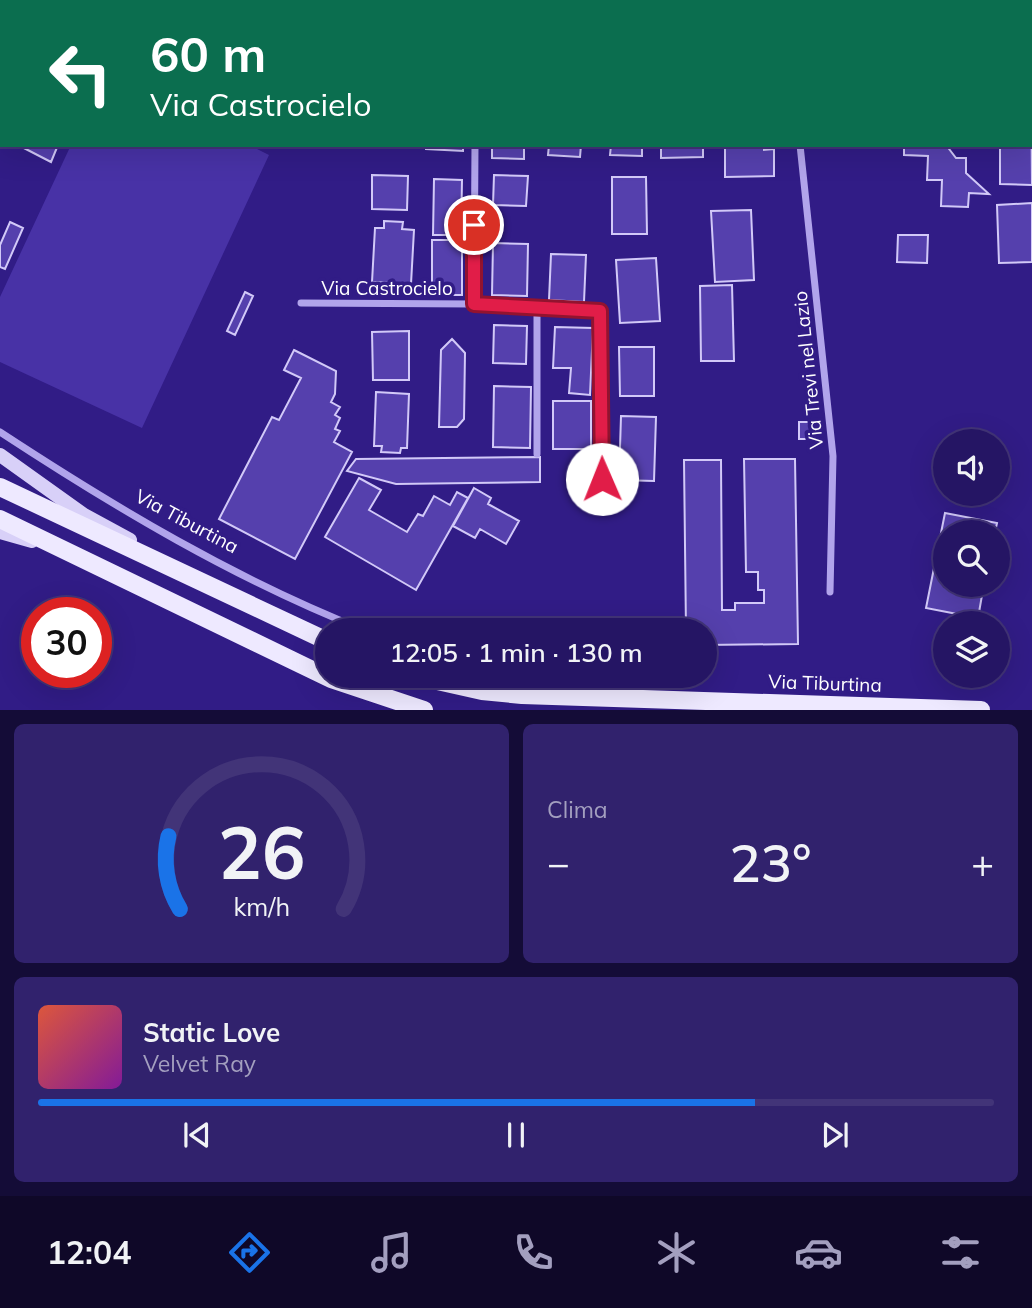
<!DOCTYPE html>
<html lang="it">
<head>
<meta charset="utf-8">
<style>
	:root { --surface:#251564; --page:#31226d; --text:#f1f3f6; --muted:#a39fbf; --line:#423478; --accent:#1a73e8 }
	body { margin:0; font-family:Mulish,sans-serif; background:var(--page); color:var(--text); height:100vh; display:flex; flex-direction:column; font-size:26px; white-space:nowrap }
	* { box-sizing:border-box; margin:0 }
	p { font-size:23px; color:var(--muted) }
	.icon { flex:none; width:38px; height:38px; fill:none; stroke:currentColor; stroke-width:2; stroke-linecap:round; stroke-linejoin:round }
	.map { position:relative; height:710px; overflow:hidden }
	.details { display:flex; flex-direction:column; gap:14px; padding:14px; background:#140c37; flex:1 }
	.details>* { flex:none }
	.hud { position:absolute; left:0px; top:0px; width:1032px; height:147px; box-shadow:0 7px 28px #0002,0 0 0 2px var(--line); background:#0b6e4f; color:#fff; overflow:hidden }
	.tools { position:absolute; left:933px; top:429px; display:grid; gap:14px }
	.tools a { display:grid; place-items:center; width:77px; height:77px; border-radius:50%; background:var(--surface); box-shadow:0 7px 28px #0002,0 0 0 2px var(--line); font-size:35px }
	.speed { position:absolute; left:21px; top:597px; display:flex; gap:14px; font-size:35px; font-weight:700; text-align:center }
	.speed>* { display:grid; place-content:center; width:91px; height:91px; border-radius:50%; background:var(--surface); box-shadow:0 7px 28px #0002,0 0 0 2px var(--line); line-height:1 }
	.speed .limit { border:10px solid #d22; background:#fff; color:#111 }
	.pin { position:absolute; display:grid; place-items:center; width:60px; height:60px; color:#fff; margin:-30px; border:4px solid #fff; border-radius:50%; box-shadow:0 2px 7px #0007 }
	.me { position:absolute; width:77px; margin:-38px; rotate:359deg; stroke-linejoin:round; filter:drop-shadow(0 0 5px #0008) }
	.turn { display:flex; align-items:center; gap:24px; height:147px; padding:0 35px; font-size:32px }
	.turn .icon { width:91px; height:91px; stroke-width:2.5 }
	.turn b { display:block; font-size:49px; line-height:60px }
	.big { font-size:52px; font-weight:600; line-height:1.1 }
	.details .tile { flex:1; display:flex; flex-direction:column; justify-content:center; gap:10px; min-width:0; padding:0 24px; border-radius:10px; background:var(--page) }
	.details .dial { align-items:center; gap:0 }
	.dial svg { height:182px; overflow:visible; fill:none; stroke:var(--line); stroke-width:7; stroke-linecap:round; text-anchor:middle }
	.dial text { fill:var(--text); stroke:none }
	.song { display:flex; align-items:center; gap:21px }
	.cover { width:84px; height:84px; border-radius:10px; background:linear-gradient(135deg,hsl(10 70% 55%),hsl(290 70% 35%)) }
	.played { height:7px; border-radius:4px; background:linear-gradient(90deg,var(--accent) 75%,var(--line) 75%) }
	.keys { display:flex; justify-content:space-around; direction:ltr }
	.heat { display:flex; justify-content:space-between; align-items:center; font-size:38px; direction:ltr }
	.details .tiles { flex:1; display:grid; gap:14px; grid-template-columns:1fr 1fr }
	.tile:last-child { grid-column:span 2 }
	.trip { position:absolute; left:315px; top:618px; width:402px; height:70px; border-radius:35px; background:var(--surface); box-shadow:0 7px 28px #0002,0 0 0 2px var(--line); font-weight:600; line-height:70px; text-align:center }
	.tab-bar { display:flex; height:112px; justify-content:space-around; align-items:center; background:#0f0828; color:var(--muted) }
	.tab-bar .icon { width:49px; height:49px }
	.tab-bar .active { color:var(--accent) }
	.tab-bar b { font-size:32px; color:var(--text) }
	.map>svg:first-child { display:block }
	.green { fill:#4832a6 }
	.building { fill:#5540ad; stroke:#d2c9f8; stroke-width:2 }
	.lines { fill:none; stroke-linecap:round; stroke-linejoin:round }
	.path { stroke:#b1a4eb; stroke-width:3.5; stroke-dasharray:3.5 5; stroke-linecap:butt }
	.lane { stroke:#b1a4eb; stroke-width:5 }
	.street { stroke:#b1a4eb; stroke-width:7 }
	.secondary { stroke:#d8d0f8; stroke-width:14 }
	.primary { stroke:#eee9ff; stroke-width:18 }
	.route-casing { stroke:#92132f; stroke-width:18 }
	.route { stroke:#e11d48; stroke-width:12 }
	.labels { text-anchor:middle; stroke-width:7; stroke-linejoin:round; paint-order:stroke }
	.street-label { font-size:19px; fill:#fff; stroke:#311c86 }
</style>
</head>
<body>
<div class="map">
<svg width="1032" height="710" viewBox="0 0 1032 710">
	<rect width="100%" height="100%" fill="#311c86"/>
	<path class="green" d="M205,0h204l-204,2z
		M71,145h178l20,10 -127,273 -142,-66v-65z"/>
	<path class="building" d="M65,0h71l-72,2z
		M1031,71l1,114 -32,-1v-39h31z
		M18,145h40l-7,17z
		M426,145h37v6l-37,-2z
		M492,145h32v14l-32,-1z
		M549,145h32l-1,12 -32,-2z
		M611,145h31v11l-32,-1z
		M661,145h42v12l-42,1z
		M725,145h39v5l10,-1v27l-49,1z
		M904,145h42l10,13h10v15l23,21 -20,-1 -1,14 -27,-1 1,-26h-15l1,-24 -24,-1z
		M372,175l36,1 -1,34 -35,-1z
		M494,175l34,1 -2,30 -33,-1z
		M612,177h34l1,57h-35z
		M434,179l28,1 -1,55h-28z
		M1032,203v59l-33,1 -2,-58z
		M751,210l3,70 -39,2 -4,-71z
		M384,221l19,1 -1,7 12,1 -3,54 -39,-2 3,-54h9z
		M10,222l13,6 -18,41 -5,-2v-22z
		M898,235h30l-1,28 -30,-1z
		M432,240h30v55h-30z
		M493,243l35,1 -1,52 -35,-1z
		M551,254l35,1 -2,47 -35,-2z
		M656,258l4,63 -40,2 -4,-63z
		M732,285l2,76h-33l-1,-75z
		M245,292l8,4 -18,39 -8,-4z
		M494,325l33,1 -1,38 -33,-1z
		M555,327l38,1 -3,67 -21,-2 2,-25h-18z
		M409,331v49h-36l-1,-48z
		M452,339l13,14 -1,66 -7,8h-18l2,-77z
		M619,347h35v49h-34z
		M294,350l42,21 -1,23 -4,8 9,5 -5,8 5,3 -5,11 5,2 -6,11 18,10 -57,107 -76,-40 53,-102 7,3 22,-42 -17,-8z
		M494,386l37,1 -1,61 -37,-1z
		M376,392l33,2 -2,54h-6l-1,5 -19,-1 1,-6h-8z
		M553,401h38v48h-38z
		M621,416l35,1 -2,64 -35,-1z
		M799,422h13v17h-13z
		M540,457v25l-144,2 -49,-13 9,-12z
		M744,459h51l3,185 -93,1v-15h-19l-2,-170h37l1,150h13v-7h29v-13h-6v-18h-12z
		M359,478l22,12 -12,20 38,22 11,-18 5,2 11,-20 16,9 7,-13 11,6 -52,92 -91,-53z
		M474,488l17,10 -3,6 31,17 -13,23 -26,-15 -5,9 -22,-12z
		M945,513l52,10 -2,9h-50v52h39l-6,34 -52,-10z"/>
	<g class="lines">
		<path class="path" d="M434,2l2,-2"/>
		<path class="lane" d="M1031,26h1"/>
		<path class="street" d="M784,0v2
			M193,2v-2
			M800,145l33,311 -3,136
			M301,303l173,1 126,7 2,168
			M474,304l1,-159
			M537,308v146
			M0,432c116,76 235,147 364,198
			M542,676l80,15"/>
		<path class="secondary" d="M909,0l123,2
			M537,2l16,-2
			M0,43h2
			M0,455l84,60 46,25
			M0,532l32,9"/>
		<path class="primary" d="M0,487l327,154
			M0,519l331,160 93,31
			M415,676l67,15 40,4 459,15"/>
	</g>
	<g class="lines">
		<g class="route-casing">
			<path id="route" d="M474,225v79l126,7 2,168"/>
		</g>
		<use href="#route" class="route"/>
	</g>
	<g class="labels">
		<g class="street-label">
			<text x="387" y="295">Via Castrocielo</text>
			<text transform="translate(808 370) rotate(-96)" y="7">Via Trevi nel Lazio</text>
			<text transform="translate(187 521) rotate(28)" y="7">Via Tiburtina</text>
			<text transform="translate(825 683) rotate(2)" y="7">Via Tiburtina</text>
		</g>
	</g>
</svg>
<div class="tools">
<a><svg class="icon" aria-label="sound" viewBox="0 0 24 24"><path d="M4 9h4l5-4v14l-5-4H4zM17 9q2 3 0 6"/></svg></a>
<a><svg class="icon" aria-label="search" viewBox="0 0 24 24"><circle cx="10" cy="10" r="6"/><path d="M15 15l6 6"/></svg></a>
<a><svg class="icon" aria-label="layers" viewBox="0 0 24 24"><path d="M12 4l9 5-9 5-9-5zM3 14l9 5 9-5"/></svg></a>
</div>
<div class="speed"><div class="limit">30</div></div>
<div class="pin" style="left:474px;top:225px;background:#d93025"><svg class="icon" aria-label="arrive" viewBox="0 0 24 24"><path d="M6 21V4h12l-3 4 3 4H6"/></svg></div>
<svg class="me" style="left:602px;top:479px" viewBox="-20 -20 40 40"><circle r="19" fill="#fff"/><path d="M0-13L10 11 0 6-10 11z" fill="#e11d48"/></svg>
<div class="trip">12:05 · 1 min · 130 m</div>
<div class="hud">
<div class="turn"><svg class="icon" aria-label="left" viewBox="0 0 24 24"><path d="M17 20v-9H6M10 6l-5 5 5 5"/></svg><div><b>60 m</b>Via Castrocielo</div></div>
</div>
</div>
<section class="details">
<div class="tiles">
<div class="tile dial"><svg viewBox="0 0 100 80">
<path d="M14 69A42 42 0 1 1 86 69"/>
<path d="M14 69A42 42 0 0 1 9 37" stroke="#1a73e8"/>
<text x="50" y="56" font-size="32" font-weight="700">26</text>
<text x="50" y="72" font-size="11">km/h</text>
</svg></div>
<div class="tile"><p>Clima</p>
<div class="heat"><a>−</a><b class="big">23°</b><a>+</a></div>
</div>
<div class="tile">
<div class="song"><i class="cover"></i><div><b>Static Love</b><p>Velvet Ray</p></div></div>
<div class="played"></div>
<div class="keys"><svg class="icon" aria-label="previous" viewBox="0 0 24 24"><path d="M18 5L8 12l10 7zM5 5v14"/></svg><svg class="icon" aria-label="pause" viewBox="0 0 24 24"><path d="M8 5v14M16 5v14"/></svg><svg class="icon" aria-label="next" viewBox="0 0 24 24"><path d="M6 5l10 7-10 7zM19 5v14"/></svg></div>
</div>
</div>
</section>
<nav class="tab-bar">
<b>12:04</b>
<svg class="icon active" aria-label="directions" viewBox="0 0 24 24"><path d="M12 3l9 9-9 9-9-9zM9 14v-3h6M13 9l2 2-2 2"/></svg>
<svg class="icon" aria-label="music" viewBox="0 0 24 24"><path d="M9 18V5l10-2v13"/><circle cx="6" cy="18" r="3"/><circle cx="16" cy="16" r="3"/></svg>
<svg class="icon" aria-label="phone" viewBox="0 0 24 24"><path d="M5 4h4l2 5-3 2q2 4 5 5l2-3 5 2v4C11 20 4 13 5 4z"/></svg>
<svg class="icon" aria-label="climate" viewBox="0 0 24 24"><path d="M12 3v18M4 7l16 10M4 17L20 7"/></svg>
<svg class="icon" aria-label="car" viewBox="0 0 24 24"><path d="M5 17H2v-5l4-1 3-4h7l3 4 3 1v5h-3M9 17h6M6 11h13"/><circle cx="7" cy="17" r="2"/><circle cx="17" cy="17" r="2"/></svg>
<svg class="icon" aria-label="filters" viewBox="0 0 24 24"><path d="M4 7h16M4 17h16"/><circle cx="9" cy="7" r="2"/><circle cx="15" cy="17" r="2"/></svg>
</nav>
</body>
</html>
